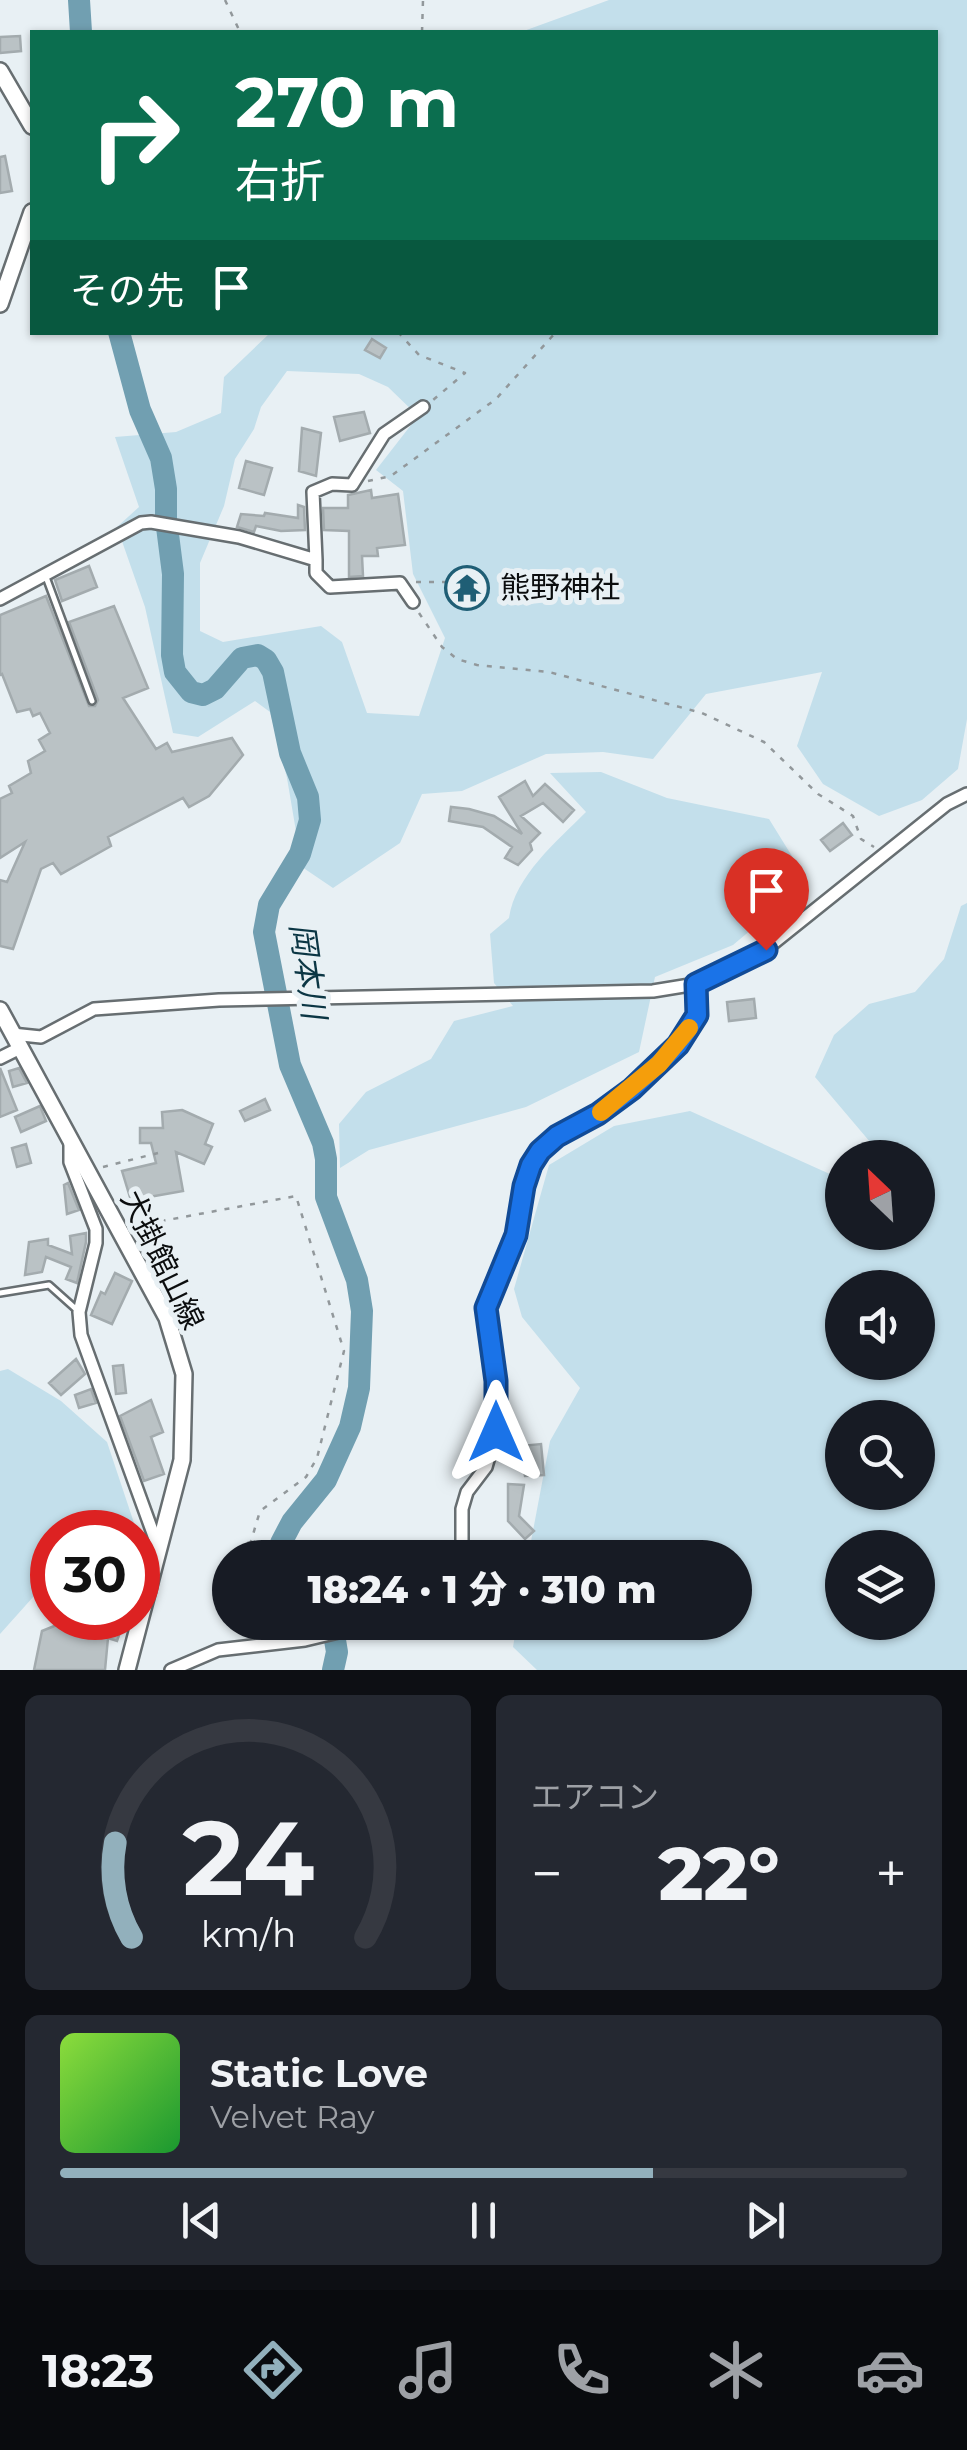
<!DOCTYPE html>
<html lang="ja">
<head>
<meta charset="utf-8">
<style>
	:root { --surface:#171b24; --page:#242831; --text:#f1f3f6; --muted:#9ea1a6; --line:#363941; --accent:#92b0bc }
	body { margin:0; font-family:Montserrat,"Noto Sans JP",sans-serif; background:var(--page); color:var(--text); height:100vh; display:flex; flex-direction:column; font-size:38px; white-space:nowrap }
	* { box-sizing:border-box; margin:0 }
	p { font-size:32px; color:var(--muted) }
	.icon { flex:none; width:55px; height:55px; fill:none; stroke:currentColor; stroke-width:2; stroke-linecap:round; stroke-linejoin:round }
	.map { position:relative; height:1670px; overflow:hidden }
	.side { display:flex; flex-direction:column; gap:25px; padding:25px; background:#0d0f14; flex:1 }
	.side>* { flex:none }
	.hud { position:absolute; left:30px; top:30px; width:908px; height:305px; border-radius:0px; box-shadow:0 2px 8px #0004; background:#0b6e4f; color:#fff; overflow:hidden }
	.needle { width:65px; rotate:335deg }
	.controls { position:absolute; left:825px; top:1140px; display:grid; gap:20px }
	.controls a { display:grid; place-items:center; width:110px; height:110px; border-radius:50%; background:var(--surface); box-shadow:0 2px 8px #0004; font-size:50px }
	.speed { position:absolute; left:30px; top:1510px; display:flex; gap:20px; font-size:50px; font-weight:700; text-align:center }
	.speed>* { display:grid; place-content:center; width:130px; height:130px; border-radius:50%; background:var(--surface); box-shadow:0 2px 8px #0004; line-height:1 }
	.speed .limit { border:15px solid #d22; background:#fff; color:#111 }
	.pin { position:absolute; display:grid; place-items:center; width:85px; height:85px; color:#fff; margin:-102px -42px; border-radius:50% 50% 50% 0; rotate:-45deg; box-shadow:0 0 10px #0007 }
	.pin .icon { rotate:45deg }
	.me { position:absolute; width:110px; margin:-55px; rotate:0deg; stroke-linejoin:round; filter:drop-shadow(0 0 8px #0008) }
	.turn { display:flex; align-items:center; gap:35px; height:210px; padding:0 40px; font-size:45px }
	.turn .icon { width:130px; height:130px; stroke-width:2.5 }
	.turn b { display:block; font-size:70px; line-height:85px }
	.then { display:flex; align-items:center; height:95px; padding:0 40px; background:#0003; gap:20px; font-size:38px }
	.big { font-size:75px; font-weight:800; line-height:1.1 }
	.side .card { flex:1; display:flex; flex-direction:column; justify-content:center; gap:15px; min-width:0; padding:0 35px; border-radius:15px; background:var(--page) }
	.side .dial { align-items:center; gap:0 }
	.dial svg { height:260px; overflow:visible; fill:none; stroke:var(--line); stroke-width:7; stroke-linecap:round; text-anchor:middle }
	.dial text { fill:var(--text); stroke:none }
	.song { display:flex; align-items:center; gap:30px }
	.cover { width:120px; height:120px; border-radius:15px; background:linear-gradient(135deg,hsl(90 70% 55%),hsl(130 70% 35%)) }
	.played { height:10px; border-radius:5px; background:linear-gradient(90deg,var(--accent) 70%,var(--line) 70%) }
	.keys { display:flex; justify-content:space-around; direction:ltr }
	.heat { display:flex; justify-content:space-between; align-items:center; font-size:55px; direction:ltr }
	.side .tiles { flex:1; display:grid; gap:25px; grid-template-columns:1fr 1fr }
	.card:last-child { grid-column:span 2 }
	.trip { position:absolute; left:212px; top:1540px; width:540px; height:100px; border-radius:50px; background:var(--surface); box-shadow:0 2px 8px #0004; font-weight:800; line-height:100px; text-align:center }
	.tabs { display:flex; height:160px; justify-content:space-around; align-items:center; background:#090b0e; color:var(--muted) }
	.tabs .icon { width:70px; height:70px }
	.tabs .active { color:var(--accent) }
	.tabs b { font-size:45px; color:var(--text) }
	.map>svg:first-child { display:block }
	.green { fill:#c3dfeb; fill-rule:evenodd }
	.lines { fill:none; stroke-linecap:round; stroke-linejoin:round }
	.river { stroke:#719fb1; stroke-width:22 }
	.building { fill:#bac2c5; stroke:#a3abae; stroke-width:2.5 }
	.lane-casing { stroke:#676e71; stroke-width:10 }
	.street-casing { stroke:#676e71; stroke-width:16 }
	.secondary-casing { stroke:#676e71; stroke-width:20 }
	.path { stroke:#92989b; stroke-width:2.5; stroke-dasharray:5 8; stroke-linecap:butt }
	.lane { stroke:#fff; stroke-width:5 }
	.street { stroke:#fff; stroke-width:11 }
	.secondary { stroke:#fff; stroke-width:15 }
	.route-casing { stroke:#114b97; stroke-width:25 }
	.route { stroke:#1a73e8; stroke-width:18 }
	.slow { stroke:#f59e0b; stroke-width:18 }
	.labels { text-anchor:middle; stroke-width:10; stroke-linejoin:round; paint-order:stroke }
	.poi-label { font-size:30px; fill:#0b0d0e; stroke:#e8f0f4; text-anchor:start }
	.street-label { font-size:30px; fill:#0b0d0e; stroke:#e8f0f4 }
	.water-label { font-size:32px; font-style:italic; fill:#0b3644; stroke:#e8f0f4 }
</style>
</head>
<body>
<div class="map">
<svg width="967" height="1670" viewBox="0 0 967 1670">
	<rect width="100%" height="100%" fill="#e8f0f4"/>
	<path class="green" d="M609,0h358v719l-9,50 -36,31 -43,16 -56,-32 -26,-38 25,-74 -116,22 -53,65 -50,-7 -57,2 -84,37 -40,3 -22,49 -67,45 -31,-21 -15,-89 -17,-66 -15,-11 -57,36 -25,-4 -28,-126 -28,-80 22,-20 -24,-70 61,-5 45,-19 3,-36 46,-44 665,-1v-300h-414zM287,371l72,3 29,13 30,29 -42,54 27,21 10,83 32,64 -26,78 -52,-3 -25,-71 -21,-16 -98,16 -23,-11v-68l24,-57 11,-47 19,-30 7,-22z
		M601,772l66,26 102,21 39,63 -75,63 -78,32 -16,75 -113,55 -157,43 -29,18 -1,-44 27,-32 65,-33 23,-38 59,-15 -19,-23 -4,-49 19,-16c6,-42 48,-77 77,-106l-36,-39z
		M967,903v767h-430l-24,-23 4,-24 218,-1v-64l-207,-1 22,-116 30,-53 -58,-71 -8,-28 35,-124 65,-39 76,-15 142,64h10v57h76v-74l-41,-1 -1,-8 -61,-72 19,-42 35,-31 46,-12 29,-33 17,-53zM842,1288h76v74h-76zM842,1418h76v74h-76zM842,1548h76v74h-76z
		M8,1369l53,32 46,41 30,90h-85v61l-18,3 -34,38v-263z"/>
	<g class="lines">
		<path class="river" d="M79,0l2,32
			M119,332l21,78 21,48 5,31v30l7,55 -1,81 3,17 16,20 12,3 12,-6 27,-31 16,-3 8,5 7,12 17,81 18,44 2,23 -10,34 -31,51 -5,27 26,133 33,78 3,16v38l31,83 5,31 -3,77 -9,39 -24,53 -34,42 -11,21v15
			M332,1622l5,30 -4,18"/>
	</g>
	<path class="building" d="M20,36l1,15 -21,2v-16z
		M5,156l7,35 -12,2v-36z
		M372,339l14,9 -6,10 -15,-8z
		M364,412l6,21 -30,8 -6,-24z
		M302,428l19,5 -5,43 -17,-5z
		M246,461l26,7 -8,27 -25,-7z
		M371,490l1,8 26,-4 7,51 -28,3 1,8h-16l1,20 -14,1v-46l-25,-1 -1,-22h25v-13z
		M298,505l6,2 1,23 -24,1 -25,-5 -2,6 -17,-5 4,-13 23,2 1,-3 33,5z
		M89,566l8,21 -35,14 -7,-21z
		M46,596l43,110h6l3,-6 -29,-78 45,-16 34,82 -25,10 33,51 11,-6 5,9 60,-14 11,17 -34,41 -20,11 -6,-9 -75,39 3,9 -50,28 -8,-11 -12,6 -28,80 -13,-3v-66l7,2 18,-40 -25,16v-59l12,-6 -3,-7 22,-13 -3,-12 17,-10 -6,-11 11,-7 -10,-20 -7,3 -3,-7 -13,3 -15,-38 -2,1v-60z
		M525,781l8,15 12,-12 29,26 -11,12 -20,-19 -22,13 19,17 -10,10 2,7 -14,15 -13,-7 7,-11 -29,-20 -34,-6 2,-14 18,2 25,7 28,18 -23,-37z
		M843,823l9,12 -22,16 -9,-11z
		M754,999l2,19 -27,3 -2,-19z
		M0,1068l17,42 -17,7z
		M19,1068l8,15 -14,4 -4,-16z
		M265,1099l5,11 -25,11 -5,-10z
		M40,1106l6,15 -25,11 -6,-15z
		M182,1110l31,14 -8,20 7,3 -8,17 -28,-12 7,39 -34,6 1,7 -17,3 -11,-36 34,-8 -5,-20h-11v-15h23l-1,-16z
		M26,1144l5,19 -14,4 -5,-19z
		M68,1183l11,27 -12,4 -3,-29z
		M86,1233v9l-9,41 -11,-4 5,-12 -25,-10 -4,15 -17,3 4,-33 19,-3v6l24,9 -2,-18z
		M115,1273l17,8 -20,43 -21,-9 10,-23 4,2z
		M76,1359l9,15 -24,21 -12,-12z
		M123,1365l3,28 -10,1 -3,-28z
		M91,1389l5,14 -17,5 -4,-13z
		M151,1400l12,32 -12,5 13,37 -20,7 -24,-65z
		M541,1444l3,31 -19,1 -5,-30z
		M508,1484l16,1 -5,31 15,15 -9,8 -17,-18z
		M74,1618h51l-8,23 -9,-3 -3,32h-71l8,-39z"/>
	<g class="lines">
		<g class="lane-casing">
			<path id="lane" d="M46,577l46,124
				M0,1293l49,-8 28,25"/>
		</g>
		<g class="street-casing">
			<path id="street" d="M316,560l-3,-68 19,-8 20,1 32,-51 39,-27
				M0,599l141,-76 10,-1 88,15 77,23v13l14,14 70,-4 13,19
				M12,1034l29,3 53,-28 125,-9 434,-9 43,-7 70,-35 181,-145 20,-10
				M0,1058l20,-10
				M70,1141v21l26,67v14l-17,69 2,23 77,212
				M462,1558v-49l5,-17 19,-25 10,-35v-51l-10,-73 30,-73 8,-49 7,-21 9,-14 17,-15 42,-23 33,-24 46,-44 19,-30 -1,-31
				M171,1670l47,-20 87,-10 46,-11 72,-7"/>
		</g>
		<g class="secondary-casing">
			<path id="secondary" d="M0,71l32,55
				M0,304l32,-92
				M0,1010l167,308 17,56 -2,86 -55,210"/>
		</g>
		<path class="path" d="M225,0l15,32
			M422,32l1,-32
			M398,332l21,23 46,18 -32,27
			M368,481l23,-5 105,-77 60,-67
			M416,582h41
			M419,613l23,34 15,12 20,6 72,7 153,41 62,29 54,52 35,22 8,23 13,8
			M103,1167l55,-14
			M135,1226l161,-30 48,155 -27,107 -11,19 -46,34 -14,47"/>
		<use href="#lane" class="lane"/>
		<use href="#street" class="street"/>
		<use href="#secondary" class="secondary"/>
	</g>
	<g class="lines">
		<g class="route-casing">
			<path id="route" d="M496,1432v-51l-10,-73 30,-73 8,-49 7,-21 9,-14 17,-15 41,-22 34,-25 46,-44 19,-30 -1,-31 70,-34"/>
		</g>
		<use href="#route" class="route"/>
		<path class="slow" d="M601,1112l58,-48 30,-36"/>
	</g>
	<defs>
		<g id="temple-ring" transform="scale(2.25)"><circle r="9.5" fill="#e8f0f4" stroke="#1f5e75" stroke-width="1.5"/><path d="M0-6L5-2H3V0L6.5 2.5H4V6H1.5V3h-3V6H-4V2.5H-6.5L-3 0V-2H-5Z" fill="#1f5e75"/></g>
	</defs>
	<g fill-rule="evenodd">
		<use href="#temple-ring" x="467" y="588"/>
	</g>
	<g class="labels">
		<g class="poi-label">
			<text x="500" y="598">熊野神社</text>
		</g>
		<g class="street-label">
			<text transform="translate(162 1260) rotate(64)" y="10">犬掛館山線</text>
		</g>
		<g class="water-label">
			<text transform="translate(308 971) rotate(82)" y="11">岡本川</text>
		</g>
	</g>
</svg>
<div class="controls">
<a><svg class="needle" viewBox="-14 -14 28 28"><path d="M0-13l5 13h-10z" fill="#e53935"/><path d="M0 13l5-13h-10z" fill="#9ea1a6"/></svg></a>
<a><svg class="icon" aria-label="sound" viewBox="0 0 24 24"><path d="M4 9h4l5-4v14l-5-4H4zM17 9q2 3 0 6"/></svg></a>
<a><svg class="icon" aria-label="search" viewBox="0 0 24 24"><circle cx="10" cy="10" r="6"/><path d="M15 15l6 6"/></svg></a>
<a><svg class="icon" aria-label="layers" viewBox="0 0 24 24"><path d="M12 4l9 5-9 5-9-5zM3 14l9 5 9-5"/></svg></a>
</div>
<div class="speed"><div class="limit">30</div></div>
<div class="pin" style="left:766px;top:950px;background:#d93025"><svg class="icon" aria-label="arrive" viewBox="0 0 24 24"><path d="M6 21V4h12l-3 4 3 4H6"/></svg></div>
<svg class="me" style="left:496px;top:1432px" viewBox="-20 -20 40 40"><path d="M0-17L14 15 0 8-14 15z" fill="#1a73e8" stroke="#fff" stroke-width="4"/></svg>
<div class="trip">18:24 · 1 分 · 310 m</div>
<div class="hud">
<div class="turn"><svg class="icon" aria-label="right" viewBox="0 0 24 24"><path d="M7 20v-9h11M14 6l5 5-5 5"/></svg><div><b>270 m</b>右折</div></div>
<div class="then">その先<svg class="icon" aria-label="arrive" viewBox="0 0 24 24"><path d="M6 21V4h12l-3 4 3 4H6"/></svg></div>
</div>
</div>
<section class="side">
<div class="tiles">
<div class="card dial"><svg viewBox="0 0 100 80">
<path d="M14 69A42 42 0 1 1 86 69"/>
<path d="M14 69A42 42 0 0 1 9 40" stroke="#92b0bc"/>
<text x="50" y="56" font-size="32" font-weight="700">24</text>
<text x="50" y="72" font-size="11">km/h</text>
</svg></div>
<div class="card"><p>エアコン</p>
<div class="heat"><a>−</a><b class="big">22°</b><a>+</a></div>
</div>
<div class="card">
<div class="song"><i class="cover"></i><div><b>Static Love</b><p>Velvet Ray</p></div></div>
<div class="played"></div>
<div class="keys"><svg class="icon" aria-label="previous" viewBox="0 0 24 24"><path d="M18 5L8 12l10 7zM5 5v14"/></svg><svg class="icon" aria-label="pause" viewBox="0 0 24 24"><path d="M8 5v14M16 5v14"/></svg><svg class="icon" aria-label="next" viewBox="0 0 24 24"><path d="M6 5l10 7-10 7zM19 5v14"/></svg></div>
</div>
</div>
</section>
<nav class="tabs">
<b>18:23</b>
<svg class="icon active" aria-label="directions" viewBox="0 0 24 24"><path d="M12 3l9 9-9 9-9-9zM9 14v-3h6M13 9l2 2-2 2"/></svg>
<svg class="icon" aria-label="music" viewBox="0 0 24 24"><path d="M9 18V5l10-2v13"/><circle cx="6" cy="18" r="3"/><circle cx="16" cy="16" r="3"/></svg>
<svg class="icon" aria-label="phone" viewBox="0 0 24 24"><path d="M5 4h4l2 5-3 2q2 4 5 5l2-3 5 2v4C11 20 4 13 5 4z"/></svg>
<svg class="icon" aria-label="climate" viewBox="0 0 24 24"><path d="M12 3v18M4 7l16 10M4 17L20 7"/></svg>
<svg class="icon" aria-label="car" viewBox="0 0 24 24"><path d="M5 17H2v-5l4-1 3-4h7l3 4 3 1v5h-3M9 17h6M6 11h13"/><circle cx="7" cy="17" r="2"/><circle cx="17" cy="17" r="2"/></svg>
</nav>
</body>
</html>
